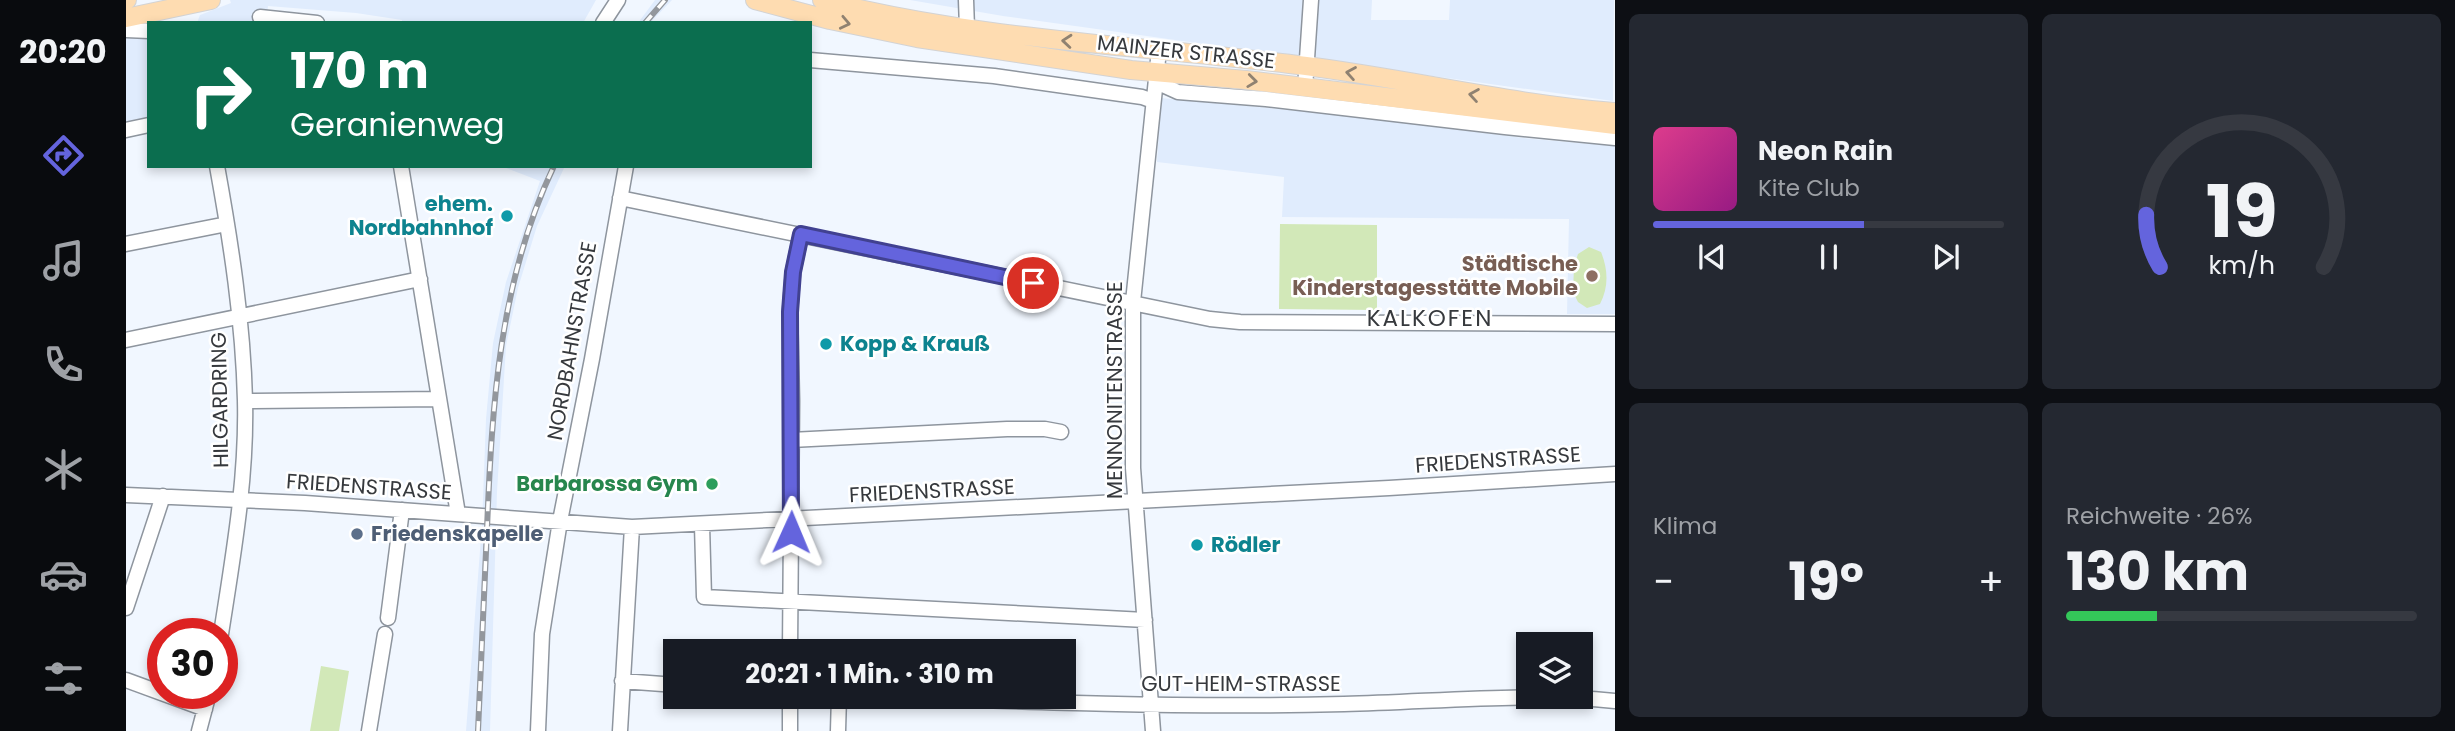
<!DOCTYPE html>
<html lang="de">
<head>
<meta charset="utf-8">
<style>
	:root { --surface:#171b24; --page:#242831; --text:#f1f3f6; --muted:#9ea1a6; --line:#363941; --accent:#6464dd }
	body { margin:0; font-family:Poppins,sans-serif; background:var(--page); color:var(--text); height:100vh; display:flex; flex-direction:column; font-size:26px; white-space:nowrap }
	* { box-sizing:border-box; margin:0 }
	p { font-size:23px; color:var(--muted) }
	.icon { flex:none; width:38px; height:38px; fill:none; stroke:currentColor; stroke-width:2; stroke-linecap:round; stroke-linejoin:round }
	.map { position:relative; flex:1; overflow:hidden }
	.side { display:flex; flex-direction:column; gap:14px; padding:14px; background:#0d0f14; width:840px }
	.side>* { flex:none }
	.banner { position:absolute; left:21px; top:21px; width:665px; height:147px; border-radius:0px; box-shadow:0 4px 10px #0003; background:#0b6e4f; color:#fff; overflow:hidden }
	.buttons { position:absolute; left:1390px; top:632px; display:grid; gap:14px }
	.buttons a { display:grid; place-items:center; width:77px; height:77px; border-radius:0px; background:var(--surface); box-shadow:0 4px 10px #0003; font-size:35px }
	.speed { position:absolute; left:21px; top:618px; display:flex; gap:14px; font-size:35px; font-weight:700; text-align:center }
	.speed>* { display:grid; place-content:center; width:91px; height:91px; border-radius:50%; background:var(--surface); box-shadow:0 4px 10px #0003; line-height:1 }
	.speed .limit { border:10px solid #d22; background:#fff; color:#111 }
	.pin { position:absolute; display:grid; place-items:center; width:60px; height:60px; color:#fff; margin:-30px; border:4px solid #fff; border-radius:50%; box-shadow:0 2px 7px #0007 }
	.me { position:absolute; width:77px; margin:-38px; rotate:1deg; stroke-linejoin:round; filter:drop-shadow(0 0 5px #0008) }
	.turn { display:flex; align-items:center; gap:24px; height:147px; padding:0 28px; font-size:32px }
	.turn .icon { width:91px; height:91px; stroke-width:2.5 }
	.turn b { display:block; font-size:49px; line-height:60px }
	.big { font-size:52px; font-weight:700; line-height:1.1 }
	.side .card { flex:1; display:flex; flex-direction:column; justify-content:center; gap:10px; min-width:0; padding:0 24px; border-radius:10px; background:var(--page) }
	.side .dial { align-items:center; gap:0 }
	.dial svg { height:182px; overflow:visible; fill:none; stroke:var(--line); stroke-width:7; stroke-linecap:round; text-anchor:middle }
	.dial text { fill:var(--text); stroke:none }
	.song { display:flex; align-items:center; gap:21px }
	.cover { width:84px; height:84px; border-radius:10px; background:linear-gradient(135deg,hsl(330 70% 55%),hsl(310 70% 35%)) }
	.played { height:7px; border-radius:4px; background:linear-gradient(90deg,var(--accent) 60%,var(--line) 60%) }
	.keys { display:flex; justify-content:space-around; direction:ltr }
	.heat { display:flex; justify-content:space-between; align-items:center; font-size:38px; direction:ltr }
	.charge { height:10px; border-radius:5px; background:linear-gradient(90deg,#34c759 26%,var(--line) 0) }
	.side .tiles { flex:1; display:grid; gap:14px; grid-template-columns:repeat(2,1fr) }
	.trip { position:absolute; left:537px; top:639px; width:413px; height:70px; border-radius:0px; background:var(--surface); box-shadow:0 4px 10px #0003; font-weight:700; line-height:70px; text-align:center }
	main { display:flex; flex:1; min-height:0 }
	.tab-bar { display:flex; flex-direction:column; width:126px; justify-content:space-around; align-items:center; background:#090b0e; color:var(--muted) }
	.tab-bar .icon { width:49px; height:49px }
	.tab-bar .selected { color:var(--accent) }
	.tab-bar b { font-size:32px; color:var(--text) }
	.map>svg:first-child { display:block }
	.built { fill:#e0ecfd }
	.green { fill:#d2e8b8 }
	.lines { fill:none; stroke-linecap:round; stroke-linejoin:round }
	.minor-casing { stroke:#8e959e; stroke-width:17 }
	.major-casing { stroke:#d3d3d4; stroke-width:20 }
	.minor { stroke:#fff; stroke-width:14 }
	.major { stroke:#fedcb1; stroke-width:18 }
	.rail-casing { stroke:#93979d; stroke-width:6 }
	.rail { stroke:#fff; stroke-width:3.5; stroke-dasharray:10; stroke-linecap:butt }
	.oneway { stroke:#908271 }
	.route-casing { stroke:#414190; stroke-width:18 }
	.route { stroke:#6464dd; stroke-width:12 }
	.culture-dot { fill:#0f9aa8; stroke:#fff; stroke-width:2.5 }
	.education-dot { fill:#8d6e63; stroke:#fff; stroke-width:2.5 }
	.leisure-dot { fill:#2e9e5b; stroke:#fff; stroke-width:2.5 }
	.service-dot { fill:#5c6f8a; stroke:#fff; stroke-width:2.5 }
	.labels { text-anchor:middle; stroke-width:5; stroke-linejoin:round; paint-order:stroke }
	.street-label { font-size:21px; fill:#36393d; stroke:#fff }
	.culture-label { font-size:21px; font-weight:bold; fill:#0d838f; stroke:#fff; text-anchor:start }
	.education-label { font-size:21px; font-weight:bold; fill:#785e54; stroke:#fff; text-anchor:end }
	.leisure-label { font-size:21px; font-weight:bold; fill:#27864d; stroke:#fff; text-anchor:end }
	.service-label { font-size:21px; font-weight:bold; fill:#4e5e75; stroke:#fff; text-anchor:start }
	.neighbourhood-label { font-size:23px; letter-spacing:2px; fill:#36393d; stroke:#fff }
</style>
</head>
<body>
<main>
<nav class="tab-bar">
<b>20:20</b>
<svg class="icon selected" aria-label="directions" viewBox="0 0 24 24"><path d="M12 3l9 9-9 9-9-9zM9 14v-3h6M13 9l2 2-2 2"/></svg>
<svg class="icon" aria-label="music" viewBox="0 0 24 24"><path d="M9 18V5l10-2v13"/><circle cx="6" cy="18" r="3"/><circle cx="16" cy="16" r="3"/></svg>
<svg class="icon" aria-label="phone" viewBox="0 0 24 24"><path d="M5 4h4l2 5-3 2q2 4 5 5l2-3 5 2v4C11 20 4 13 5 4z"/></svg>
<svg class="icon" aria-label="climate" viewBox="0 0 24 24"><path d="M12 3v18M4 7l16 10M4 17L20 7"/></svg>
<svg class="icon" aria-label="car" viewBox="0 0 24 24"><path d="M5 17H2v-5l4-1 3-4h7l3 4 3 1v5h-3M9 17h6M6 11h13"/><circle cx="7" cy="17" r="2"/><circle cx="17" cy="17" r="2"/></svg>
<svg class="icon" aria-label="filters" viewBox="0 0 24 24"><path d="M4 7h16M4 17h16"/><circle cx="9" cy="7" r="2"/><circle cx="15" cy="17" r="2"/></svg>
</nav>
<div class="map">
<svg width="1489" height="731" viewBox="0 0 1489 731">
	<rect width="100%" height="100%" fill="#f1f7ff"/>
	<path class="built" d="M104,0h366l-13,23h-181v-3l-46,-7 -88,-7 -2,17h-69l3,-8 31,-12z
		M529,0h17l-22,23h-12z
		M784,0h462l-1,20h78l1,-20h164l-1,101 -610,-85z
		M0,36h16l7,3v82l-23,5z
		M1035,98l172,16 200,25 82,7v168h-48l2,-95 -287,-2 2,-40 -127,-15z
		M375,166h64l-28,60 -19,62 -12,58 -9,146 -7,239h-24l16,-206 4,-106 7,-76 13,-61 34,-101z"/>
	<path class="green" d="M1154,224l97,1v85l-98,-1z
		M1463,247l12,5c7,17 8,35 -1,52l-13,4 -9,-6 -5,-10 1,-26 4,-12z
		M195,666l28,5 -10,60h-29z"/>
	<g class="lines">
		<g class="minor-casing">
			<path id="minor" d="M840,0l1,28
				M134,17l57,6
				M477,23l15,-23
				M0,30l23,1
				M684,60l184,16 148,21 11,4
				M1030,82l22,10 88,7 239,28 110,11
				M1179,88l6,-88
				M0,130l23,-5
				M91,166c14,77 26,155 28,234 2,79 -12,156 -24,234
				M275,166l57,348
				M494,198l590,121 30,3 375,2
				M0,244l101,-20
				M0,340l294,-61
				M119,401l194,-2
				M665,440l216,-11h38l16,3
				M0,495l179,8 327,24 757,-39 226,-14
				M576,525l2,72 441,23
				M0,608l37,-112
				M262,618l14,-108
				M664,651l2,-250 -2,-90 3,-39 8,-38
				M0,680l79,29
				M496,681l54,4
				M664,696v35
				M741,696c159,6 318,12 477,8 91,-2 181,-12 271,-3
				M73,731l10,-38
				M243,731l16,-97
				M412,731l4,-97 18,-113 32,-162 34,-193
				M494,731l12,-204
				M712,731l1,-35
				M1027,731l-20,-263v-166l26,-252"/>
		</g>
		<g class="major-casing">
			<path id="major" d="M0,0h1
				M629,0l75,20 87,18 214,32 115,10 369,45
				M696,0c158,41 323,45 484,66 103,13 205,38 309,46
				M0,18l85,-18"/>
		</g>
		<use href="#minor" class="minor"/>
		<use href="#major" class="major"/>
		<g class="rail-casing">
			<path id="rail" d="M519,23l20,-23
				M352,731c3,-67 6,-135 9,-202 5,-124 12,-248 67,-363"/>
		</g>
		<use href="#rail" class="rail"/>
	</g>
	<defs><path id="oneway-chevron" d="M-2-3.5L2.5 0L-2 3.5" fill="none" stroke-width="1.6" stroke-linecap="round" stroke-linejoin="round" transform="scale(1.75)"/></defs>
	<g class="oneway">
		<use href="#oneway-chevron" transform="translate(719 23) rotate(12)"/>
		<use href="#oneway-chevron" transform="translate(941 41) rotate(-175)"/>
		<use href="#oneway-chevron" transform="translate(1225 73) rotate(-170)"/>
		<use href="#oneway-chevron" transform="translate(1126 81) rotate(7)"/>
		<use href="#oneway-chevron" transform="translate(1348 95) rotate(-171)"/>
	</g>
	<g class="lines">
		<g class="route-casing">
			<path id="route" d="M665,532l-1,-220 3,-40 8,-38 232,49"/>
		</g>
		<use href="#route" class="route"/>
	</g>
	<g class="culture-dot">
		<circle cx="381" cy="216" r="7"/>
		<circle cx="700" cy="344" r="7"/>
		<circle cx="1071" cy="545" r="7"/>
	</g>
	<circle class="education-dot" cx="1466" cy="276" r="7"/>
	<circle class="leisure-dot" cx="586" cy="484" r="7"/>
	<circle class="service-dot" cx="231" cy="534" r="7"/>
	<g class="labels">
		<g class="street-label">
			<text transform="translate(1060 52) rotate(6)" y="7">MAINZER STRASSE</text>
			<text transform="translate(446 341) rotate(-80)" y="7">NORDBAHNSTRASSE</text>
			<text transform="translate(989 390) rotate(-90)" y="7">MENNONITENSTRASSE</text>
			<text transform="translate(94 400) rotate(-91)" y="7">HILGARDRING</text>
			<text transform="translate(1372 460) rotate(-4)" y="7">FRIEDENSTRASSE</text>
			<text transform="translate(243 487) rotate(4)" y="7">FRIEDENSTRASSE</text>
			<text transform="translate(806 491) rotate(-3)" y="7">FRIEDENSTRASSE</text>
			<text x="1115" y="691">GUT-HEIM-STRASSE</text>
		</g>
		<g class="culture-label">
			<text x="367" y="211" text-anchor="end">ehem.<tspan x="367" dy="24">Nordbahnhof</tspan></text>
			<text x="714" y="351">Kopp &amp; Krauß</text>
			<text x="1085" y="552">Rödler</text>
		</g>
		<g class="education-label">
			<text x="1452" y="271">Städtische<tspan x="1452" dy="24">Kinderstagesstätte Mobile</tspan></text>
		</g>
		<g class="leisure-label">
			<text x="572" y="491">Barbarossa Gym</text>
		</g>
		<g class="service-label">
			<text x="245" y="541">Friedenskapelle</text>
		</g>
		<g class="neighbourhood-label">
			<text x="1304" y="326">KALKOFEN</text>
		</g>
	</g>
</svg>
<div class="buttons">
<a><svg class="icon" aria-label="layers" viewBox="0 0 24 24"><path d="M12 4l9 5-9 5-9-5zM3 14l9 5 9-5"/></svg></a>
</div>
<div class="speed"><div class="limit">30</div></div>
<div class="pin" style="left:907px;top:283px;background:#d93025"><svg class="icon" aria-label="arrive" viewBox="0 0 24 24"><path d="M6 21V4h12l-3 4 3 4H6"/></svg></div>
<svg class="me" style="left:665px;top:532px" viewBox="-20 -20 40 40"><path d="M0-17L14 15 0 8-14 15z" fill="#6464dd" stroke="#fff" stroke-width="4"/></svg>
<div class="trip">20:21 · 1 Min. · 310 m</div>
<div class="banner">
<div class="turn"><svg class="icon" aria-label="right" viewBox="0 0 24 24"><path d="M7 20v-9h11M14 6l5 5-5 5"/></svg><div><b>170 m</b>Geranienweg</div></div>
</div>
</div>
<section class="side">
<div class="tiles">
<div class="card">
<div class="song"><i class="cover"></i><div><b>Neon Rain</b><p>Kite Club</p></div></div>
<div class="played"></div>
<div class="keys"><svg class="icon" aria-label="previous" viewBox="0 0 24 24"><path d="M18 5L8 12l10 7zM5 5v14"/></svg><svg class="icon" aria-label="pause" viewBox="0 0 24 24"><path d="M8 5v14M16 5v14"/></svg><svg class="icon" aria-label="next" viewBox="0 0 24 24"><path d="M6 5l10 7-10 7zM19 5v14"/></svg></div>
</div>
<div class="card dial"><svg viewBox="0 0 100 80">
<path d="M14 69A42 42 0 1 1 86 69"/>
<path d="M14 69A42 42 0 0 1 8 46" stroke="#6464dd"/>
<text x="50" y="56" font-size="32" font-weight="700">19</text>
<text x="50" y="72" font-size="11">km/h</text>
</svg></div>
<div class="card"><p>Klima</p>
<div class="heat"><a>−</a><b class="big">19°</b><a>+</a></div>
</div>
<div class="card"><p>Reichweite · 26%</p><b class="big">130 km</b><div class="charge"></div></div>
</div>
</section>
</main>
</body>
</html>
